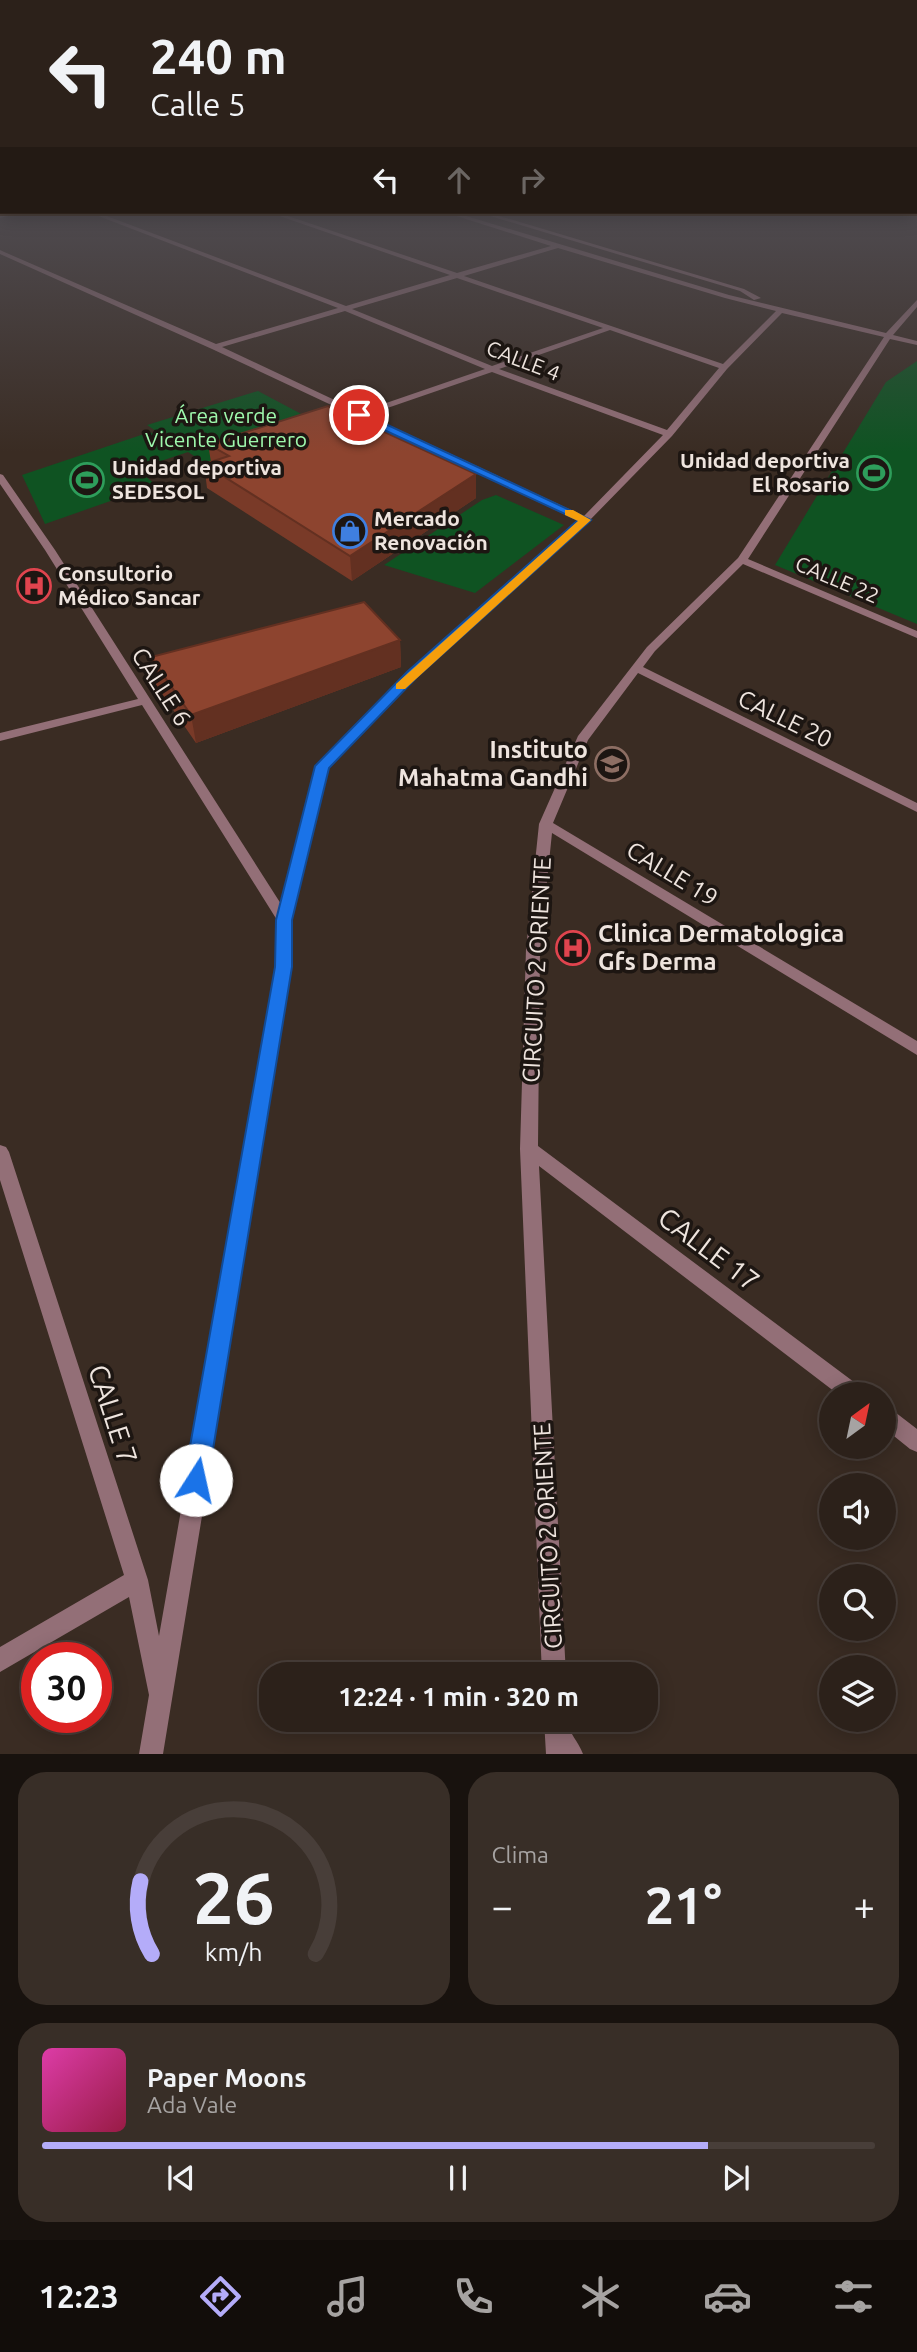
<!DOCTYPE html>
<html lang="es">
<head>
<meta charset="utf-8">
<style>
	:root { --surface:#2c211a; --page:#382e27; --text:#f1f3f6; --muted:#a6a3a2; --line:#483e39; --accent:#b4acf9 }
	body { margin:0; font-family:Ubuntu,sans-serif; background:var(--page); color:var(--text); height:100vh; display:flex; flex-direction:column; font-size:26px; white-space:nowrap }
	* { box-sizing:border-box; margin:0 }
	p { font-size:23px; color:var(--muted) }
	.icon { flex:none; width:38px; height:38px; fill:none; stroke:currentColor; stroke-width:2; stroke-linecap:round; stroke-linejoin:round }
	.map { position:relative; height:1754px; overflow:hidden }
	.details { display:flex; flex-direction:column; gap:18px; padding:18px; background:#18120e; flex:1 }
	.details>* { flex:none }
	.banner { position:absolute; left:0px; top:0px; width:917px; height:214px; box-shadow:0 4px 18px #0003,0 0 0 2px var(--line); background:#2c211a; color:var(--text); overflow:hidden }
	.needle { width:46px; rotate:33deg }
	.buttons { position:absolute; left:819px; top:1382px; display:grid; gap:14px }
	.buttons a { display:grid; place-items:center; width:77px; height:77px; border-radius:50%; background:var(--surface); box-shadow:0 4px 18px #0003,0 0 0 2px var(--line); font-size:35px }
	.speed { position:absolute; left:21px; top:1642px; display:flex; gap:14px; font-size:35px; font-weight:700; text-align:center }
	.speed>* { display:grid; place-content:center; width:91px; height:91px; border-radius:50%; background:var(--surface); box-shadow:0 4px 18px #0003,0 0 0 2px var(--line); line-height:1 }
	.speed .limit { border:10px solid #d22; background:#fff; color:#111 }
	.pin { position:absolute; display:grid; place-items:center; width:60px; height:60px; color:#fff; margin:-30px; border:4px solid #fff; border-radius:50%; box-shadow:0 2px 7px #0007 }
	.me { position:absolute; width:77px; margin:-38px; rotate:10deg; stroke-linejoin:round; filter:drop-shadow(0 0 5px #0008) }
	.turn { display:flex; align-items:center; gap:24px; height:147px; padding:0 35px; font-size:32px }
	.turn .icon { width:91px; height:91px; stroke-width:2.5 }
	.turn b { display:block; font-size:49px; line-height:60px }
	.lanes { display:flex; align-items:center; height:66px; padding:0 35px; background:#0003; justify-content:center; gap:35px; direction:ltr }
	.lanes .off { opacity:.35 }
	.big { font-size:52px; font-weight:700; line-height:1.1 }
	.details .card { flex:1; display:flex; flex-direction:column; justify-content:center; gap:10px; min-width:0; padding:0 24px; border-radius:28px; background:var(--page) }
	.details .dial { align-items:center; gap:0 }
	.dial svg { height:182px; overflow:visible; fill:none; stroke:var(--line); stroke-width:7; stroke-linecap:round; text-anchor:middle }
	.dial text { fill:var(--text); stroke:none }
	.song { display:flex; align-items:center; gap:21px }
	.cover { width:84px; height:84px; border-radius:10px; background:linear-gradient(135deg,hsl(320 70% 55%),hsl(340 70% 35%)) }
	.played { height:7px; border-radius:4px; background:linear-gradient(90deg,var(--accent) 80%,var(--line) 80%) }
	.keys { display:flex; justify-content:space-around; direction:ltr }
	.heat { display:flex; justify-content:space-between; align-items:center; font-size:38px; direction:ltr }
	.details .tiles { flex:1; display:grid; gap:18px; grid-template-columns:1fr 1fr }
	.card:last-child { grid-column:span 2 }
	.trip { position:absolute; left:259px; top:1662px; width:399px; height:70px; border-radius:28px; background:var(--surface); box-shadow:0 4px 18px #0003,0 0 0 2px var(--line); font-weight:700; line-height:70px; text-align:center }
	.menu { display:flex; height:112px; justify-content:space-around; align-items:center; background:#120d0a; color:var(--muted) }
	.menu .icon { width:49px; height:49px }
	.menu .selected { color:var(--accent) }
	.menu b { font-size:32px; color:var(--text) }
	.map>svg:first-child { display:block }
	.green { fill:#0f5322 }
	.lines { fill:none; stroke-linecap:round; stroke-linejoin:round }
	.minor { fill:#936f77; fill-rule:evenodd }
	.wall { fill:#793a28 }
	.shaded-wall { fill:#633021 }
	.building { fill:#8d442f; stroke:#633021; stroke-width:2 }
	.route { fill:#1a73e8; stroke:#114b97; stroke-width:2 }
	.slow { fill:#f59e0b }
	.labels { text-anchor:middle; stroke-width:7; stroke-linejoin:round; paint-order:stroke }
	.far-street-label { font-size:21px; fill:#eee4de; stroke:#1d1612 }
	.far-park-label { font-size:21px; fill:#9ff9ad; stroke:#1d1612 }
	.far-poi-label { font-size:21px; font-weight:bold; fill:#eee4de; stroke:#1d1612; text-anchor:start }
	.street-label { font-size:24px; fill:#eee4de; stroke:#1d1612 }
	.poi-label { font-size:24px; font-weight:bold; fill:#eee4de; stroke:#1d1612; text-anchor:end }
	.near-street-label { font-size:28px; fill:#eee4de; stroke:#1d1612 }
</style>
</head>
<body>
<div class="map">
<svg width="917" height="1754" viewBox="0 0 917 1754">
	<rect width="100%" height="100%" fill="#3a2c23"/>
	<path class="green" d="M917,361v263l-142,-59 111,-183z
		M258,391l49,26 31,2 -133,44 -17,-11 -51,17 19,16 -111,39 -23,-49 128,-43 37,20 -40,-27z
		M496,495l68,30 -89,68 -91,-28 98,-65z"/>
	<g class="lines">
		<path class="minor" d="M12,212h10l-22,6v-4z
			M88,212h8l250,94 104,-31 -182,-63h8l181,61 94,-27 -107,-34h9l276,83 157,38 31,-33v7l-24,28 24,6v4l-27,-6 -142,220 169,72v7l-174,-74 -88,87 -12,16 274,136v9l-279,-139 -50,67 -35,83 364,218v14l-365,-222 -12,116 -2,197 324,242 3,7h-26l-300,-229 27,509h-24l-22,-526 6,-200 13,-125 39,-88 69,-89 91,-89 146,-221 -102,-24 -55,56 -55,67 -84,86 -172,155 -88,90 -37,153 1,47 -129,787h-24l10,-59 -20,-98 -129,75v-25l124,-72 -124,-395v-35l6,2 3,5 139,428 11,56 117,-669 1,-47 -135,-215 -142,36v-8l138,-34 -93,-149 -45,-66v-10l3,1 52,75 226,354 37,-141 90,-90 171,-152 -367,-172 -212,-95v-4l2,1 214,93 122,-36zM558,248l167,50 51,13 -53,53 -259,-88zM457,278l146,50 -111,38 -140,-57zM345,311l140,58 -125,43 -138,-65zM610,330l109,38 -52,62 -168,-61zM492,372l171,63 -79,81 -217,-101z
			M477,212h9l258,77 17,9 -7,2 -14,-9z
			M884,1406l7,3 26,20v23l-7,-3 -26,-21z
			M544,1720h24c1,15 10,20 15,34h-37z"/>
	</g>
	<path class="wall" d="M208,444l268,54 -124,83 -145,-93 -3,-24 7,-2z
		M400,640l1,27 -205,76 -40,-58 -5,-28z"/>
	<path class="shaded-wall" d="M476,474v24l-124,83 -2,-25z
		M400,640l1,27 -205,76 -5,-28z"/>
	<path class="building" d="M328,406l148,68 -126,82 -146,-92 25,-8 -21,-12z
		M364,602l36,38 -209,75 -40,-58z"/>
	<linearGradient id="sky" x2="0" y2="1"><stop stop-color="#201813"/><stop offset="0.46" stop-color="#4f4b50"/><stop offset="1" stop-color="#4f4b50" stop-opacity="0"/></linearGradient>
	<rect width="917" height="452" fill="url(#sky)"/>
	<path class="route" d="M356,413h6l229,107 -174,157 -88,91 -37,152v47l-84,513 -3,9 -9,3 -8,-3 -4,-9 91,-513 1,-47 39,-154 92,-94 171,-152 -222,-103z"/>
	<path class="slow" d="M565,510h8l18,10 -186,169h-9v-5l182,-163 -13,-6z"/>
	<defs>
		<g id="stadium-ring" transform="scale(1.75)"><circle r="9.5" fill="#1d1612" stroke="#2e9e5b" stroke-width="1.5"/><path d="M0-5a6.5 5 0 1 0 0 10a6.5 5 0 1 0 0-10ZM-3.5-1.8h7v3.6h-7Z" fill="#2e9e5b"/></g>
		<g id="shop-ring" transform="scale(1.75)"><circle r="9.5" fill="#1d1612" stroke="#3f7fe0" stroke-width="1.5"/><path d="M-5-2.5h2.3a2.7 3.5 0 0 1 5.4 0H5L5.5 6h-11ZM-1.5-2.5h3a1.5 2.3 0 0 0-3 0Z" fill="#3f7fe0"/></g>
		<g id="hospital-ring" transform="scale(1.75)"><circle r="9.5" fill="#1d1612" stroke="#e0444e" stroke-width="1.5"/><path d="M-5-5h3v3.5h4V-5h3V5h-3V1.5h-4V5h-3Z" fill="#e0444e"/></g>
		<g id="school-ring" transform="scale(1.75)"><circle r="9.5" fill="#1d1612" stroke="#8d6e63" stroke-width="1.5"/><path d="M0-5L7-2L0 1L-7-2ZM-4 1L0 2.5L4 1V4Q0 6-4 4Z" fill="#8d6e63"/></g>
	</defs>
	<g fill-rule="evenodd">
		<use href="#stadium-ring" x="874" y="473"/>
		<use href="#stadium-ring" x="87" y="480"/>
		<use href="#shop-ring" x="350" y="531"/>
		<use href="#hospital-ring" x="34" y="586"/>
		<use href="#school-ring" x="612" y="764"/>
		<use href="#hospital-ring" x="573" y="948"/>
	</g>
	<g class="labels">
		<g class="far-street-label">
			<text transform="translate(523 361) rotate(21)" y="7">CALLE 4</text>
			<text transform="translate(837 580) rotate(23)" y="7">CALLE 22</text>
		</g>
		<g class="far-park-label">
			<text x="226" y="423">Área verde<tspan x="226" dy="24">Vicente Guerrero</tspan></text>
		</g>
		<g class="far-poi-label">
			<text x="850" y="468" text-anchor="end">Unidad deportiva<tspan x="850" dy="24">El Rosario</tspan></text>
			<text x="112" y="475">Unidad deportiva<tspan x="112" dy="24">SEDESOL</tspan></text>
			<text x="374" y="526">Mercado<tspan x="374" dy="24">Renovación</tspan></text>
			<text x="58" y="581">Consultorio<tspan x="58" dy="24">Médico Sancar</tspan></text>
		</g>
		<g class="street-label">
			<text transform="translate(161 687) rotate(57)" y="8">CALLE 6</text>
			<text transform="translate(785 719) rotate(26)" y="8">CALLE 20</text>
			<text transform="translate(672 874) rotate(31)" y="8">CALLE 19</text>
			<text transform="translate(537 970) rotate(-87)" y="8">CIRCUITO 2 ORIENTE</text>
			<text transform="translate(548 1536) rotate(-93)" y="8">CIRCUITO 2 ORIENTE</text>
		</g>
		<g class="poi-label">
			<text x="588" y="758">Instituto<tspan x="588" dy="28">Mahatma Gandhi</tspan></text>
			<text x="598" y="942" text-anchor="start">Clinica Dermatologica<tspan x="598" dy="28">Gfs Derma</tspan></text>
		</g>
		<g class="near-street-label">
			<text transform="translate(709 1249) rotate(37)" y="10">CALLE 17</text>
			<text transform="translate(113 1414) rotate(72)" y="10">CALLE 7</text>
		</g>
	</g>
</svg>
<div class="buttons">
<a><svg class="needle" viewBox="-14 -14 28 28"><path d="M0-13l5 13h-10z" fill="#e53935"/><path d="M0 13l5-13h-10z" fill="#a6a3a2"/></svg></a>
<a><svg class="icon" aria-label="sound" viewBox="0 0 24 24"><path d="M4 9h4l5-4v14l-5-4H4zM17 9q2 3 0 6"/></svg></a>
<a><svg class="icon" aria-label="search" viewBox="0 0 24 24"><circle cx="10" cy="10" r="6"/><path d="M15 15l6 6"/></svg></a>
<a><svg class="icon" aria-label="layers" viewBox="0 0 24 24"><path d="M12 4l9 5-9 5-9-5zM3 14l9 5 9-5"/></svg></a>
</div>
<div class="speed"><div class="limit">30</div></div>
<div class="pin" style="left:359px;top:415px;background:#d93025"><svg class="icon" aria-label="arrive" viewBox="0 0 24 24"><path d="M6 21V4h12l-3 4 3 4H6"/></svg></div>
<svg class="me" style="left:196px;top:1480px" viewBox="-20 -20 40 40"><circle r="19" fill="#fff"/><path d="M0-13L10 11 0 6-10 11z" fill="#1a73e8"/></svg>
<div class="trip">12:24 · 1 min · 320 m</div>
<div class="banner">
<div class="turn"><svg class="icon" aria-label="left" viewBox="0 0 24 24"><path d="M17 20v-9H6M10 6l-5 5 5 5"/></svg><div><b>240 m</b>Calle 5</div></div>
<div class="lanes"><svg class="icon" aria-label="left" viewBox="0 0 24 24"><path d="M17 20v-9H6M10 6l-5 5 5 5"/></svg><svg class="icon off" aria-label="ahead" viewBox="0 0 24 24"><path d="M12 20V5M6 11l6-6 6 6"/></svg><svg class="icon off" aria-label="right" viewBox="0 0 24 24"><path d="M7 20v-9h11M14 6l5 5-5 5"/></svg></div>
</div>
</div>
<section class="details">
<div class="tiles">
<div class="card dial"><svg viewBox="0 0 100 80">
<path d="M14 69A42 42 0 1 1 86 69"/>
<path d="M14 69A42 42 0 0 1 9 37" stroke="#b4acf9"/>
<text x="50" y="56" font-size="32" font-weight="700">26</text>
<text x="50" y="72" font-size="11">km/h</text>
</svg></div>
<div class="card"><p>Clima</p>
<div class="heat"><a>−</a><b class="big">21°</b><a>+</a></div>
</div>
<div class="card">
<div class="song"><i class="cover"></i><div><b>Paper Moons</b><p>Ada Vale</p></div></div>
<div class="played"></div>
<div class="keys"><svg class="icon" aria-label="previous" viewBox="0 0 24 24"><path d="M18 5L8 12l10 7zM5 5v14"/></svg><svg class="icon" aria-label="pause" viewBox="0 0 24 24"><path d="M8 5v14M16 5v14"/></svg><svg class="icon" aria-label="next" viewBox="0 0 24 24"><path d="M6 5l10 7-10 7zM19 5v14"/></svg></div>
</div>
</div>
</section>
<nav class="menu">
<b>12:23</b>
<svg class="icon selected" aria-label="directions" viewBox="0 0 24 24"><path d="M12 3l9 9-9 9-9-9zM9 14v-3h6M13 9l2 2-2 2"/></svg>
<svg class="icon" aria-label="music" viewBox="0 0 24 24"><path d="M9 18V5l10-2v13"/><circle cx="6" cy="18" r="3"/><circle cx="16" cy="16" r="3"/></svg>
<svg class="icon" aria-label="phone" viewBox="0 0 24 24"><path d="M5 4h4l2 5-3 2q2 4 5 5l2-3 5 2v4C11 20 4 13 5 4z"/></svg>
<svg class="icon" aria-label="climate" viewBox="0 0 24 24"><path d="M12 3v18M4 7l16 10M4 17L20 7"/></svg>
<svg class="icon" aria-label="car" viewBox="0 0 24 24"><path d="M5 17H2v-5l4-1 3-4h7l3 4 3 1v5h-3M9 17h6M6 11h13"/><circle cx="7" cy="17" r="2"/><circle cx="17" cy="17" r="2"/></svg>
<svg class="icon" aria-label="filters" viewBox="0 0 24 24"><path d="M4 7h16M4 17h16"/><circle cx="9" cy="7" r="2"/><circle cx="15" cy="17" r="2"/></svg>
</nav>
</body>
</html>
